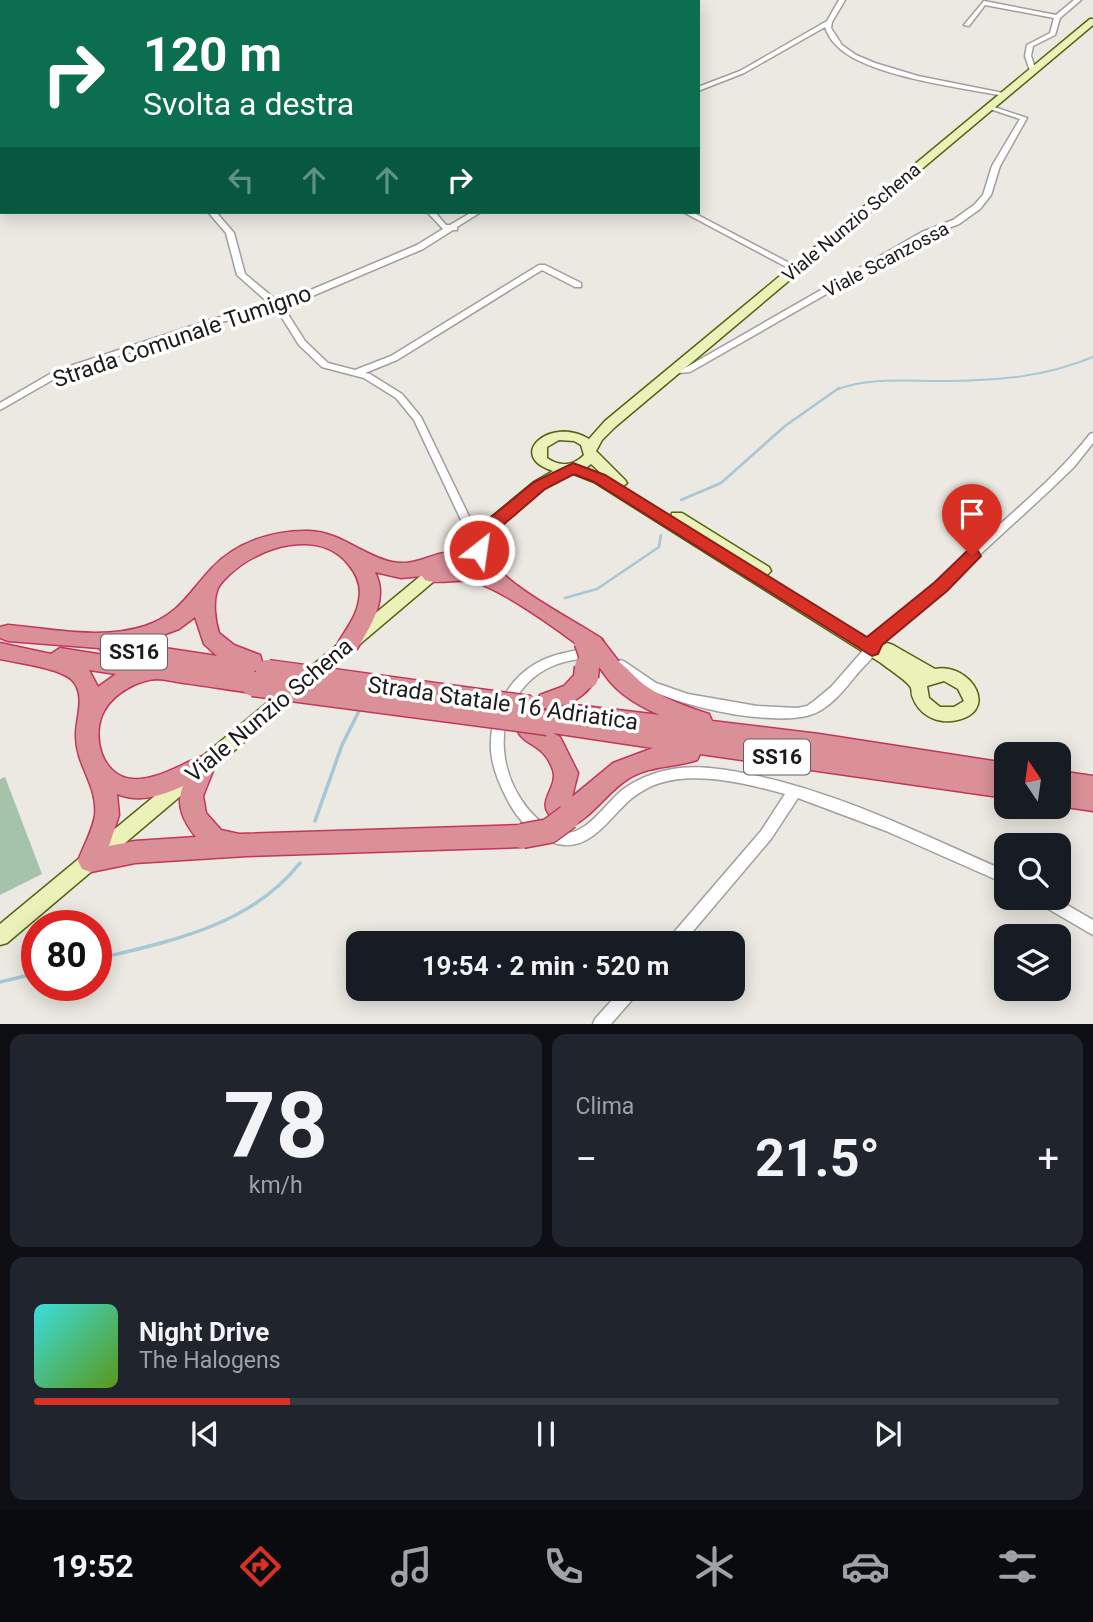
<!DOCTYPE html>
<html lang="it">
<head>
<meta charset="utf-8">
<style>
	:root { --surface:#171b24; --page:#20242c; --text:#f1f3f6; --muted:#9ea1a6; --line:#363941; --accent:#d93025 }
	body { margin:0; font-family:Roboto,sans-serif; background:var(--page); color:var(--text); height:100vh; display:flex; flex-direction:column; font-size:26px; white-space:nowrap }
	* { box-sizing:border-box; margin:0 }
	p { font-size:23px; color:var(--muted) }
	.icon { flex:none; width:38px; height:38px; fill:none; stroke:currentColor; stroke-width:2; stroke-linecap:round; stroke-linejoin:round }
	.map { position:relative; height:1024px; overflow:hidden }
	.details { display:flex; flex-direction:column; gap:10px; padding:10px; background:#0d0f14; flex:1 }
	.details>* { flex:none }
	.banner { position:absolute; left:0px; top:0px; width:700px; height:214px; box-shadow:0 4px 18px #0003; background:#0b6e4f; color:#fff; overflow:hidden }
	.needle { width:46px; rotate:347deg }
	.controls { position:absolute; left:994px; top:742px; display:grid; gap:14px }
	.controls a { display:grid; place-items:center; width:77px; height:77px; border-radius:14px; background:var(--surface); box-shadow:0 4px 18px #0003; font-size:35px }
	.speed { position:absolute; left:21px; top:910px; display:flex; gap:14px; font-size:35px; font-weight:700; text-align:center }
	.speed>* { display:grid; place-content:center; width:91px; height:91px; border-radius:50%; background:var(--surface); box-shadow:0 4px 18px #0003; line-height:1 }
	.speed .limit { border:10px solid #d22; background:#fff; color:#111 }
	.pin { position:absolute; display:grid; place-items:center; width:60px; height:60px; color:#fff; margin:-72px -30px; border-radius:50% 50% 50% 0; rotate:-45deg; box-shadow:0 0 7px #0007 }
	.pin .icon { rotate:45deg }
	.me { position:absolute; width:77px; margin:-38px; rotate:30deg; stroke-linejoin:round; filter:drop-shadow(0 0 5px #0008) }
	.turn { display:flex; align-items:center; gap:24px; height:147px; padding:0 28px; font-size:32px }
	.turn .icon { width:91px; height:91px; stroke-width:2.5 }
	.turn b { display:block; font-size:49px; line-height:60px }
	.lanes { display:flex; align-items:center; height:66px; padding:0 28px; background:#0003; justify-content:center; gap:35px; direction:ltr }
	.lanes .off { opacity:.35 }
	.big { font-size:52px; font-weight:700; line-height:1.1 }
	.details .widget { flex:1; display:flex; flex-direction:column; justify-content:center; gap:10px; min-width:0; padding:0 24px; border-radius:14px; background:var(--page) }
	.details .dial { align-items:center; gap:0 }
	.dial b { font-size:91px; line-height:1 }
	.song { display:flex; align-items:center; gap:21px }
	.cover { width:84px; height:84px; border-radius:10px; background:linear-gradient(135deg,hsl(180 70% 55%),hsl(90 70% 35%)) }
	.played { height:7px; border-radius:4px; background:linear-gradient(90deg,var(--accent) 25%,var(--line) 25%) }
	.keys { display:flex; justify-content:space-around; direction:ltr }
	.heat { display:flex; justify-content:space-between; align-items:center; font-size:38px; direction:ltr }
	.details .tiles { flex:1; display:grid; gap:10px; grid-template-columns:1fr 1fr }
	.widget:last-child { grid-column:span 2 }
	.trip { position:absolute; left:346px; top:931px; width:399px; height:70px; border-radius:14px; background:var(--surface); box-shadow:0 4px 18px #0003; font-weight:700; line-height:70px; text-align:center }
	.dock { display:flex; height:112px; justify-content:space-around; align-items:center; background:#090b0e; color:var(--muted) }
	.dock .icon { width:49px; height:49px }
	.dock .current { color:var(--accent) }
	.dock b { font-size:32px; color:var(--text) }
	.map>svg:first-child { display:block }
	.cemetery { fill:#a5c2ab }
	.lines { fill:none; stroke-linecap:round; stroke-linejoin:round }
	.stream-far2 { stroke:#a6c7d5; stroke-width:2 }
	.stream-far1 { stroke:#a6c7d5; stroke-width:2.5 }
	.stream { stroke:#a6c7d5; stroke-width:3.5 }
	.street-casing { stroke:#9f9f9f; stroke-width:3 }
	.secondary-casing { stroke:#546410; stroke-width:3 }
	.highway-casing { stroke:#c2365b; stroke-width:3 }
	.street { fill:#fff; fill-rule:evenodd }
	.secondary { fill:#eaf1b9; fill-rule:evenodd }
	.highway { fill:#db9098; fill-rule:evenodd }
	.highway-bridge-far1-casing { stroke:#c2365b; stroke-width:22; stroke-linecap:butt }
	.highway-bridge-casing { stroke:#c2365b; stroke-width:27; stroke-linecap:butt }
	.highway-bridge-far1 { stroke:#db9098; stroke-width:19 }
	.highway-bridge { stroke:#db9098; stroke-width:24 }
	.route { fill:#d93025; stroke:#8d1f18; stroke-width:2 }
	.labels { text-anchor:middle; stroke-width:7; stroke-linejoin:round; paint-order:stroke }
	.far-street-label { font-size:19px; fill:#1b1b1b; stroke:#fff }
	.shield { fill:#fff; stroke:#5f5f5f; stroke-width:2 }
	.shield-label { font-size:21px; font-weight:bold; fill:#1b1b1b }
	.street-label { font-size:23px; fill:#1b1b1b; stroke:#fff }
</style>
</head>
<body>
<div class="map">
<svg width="1093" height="1024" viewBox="0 0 1093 1024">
	<rect width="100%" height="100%" fill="#ebe9e1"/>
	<path class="cemetery" d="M5,777l37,97 -42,21v-116z"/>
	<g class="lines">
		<path class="stream-far2" d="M836,390c34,-14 77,-8 113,-9 52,-1 96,-4 144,-24"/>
		<path class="stream-far1" d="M681,500l40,-17 64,-57 54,-38
			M565,598l32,-9 62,-42 2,-12"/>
		<path class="stream" d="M315,821l27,-76 17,-34
			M96,959c75,-18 154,-33 204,-96
			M0,982l37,-9"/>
		<g class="street-casing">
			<path id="street" d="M479,0h7l2,2h-7z
				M839,0h6l-13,22 -1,6 11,17 14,10 19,8 43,13 90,18 -3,2c-42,-8 -141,-20 -169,-51 -5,-5 -9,-12 -11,-18l-81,46 -46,18v-4l42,-16 87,-50z
				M1074,0h7l-21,18 -5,17 -22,11 -2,10 5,15 -3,2 -3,-2 -5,-15 2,-11 23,-12 4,-15 -69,-13 -16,21 -5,-1 20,-24 72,14z
				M0,75h2v4h-2z
				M987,106h4l36,12 -27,48 -9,29 -11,14 -21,15 -31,12 -238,136 -22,2 -2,-2 2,-2 17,-2 237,-136 31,-12 21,-15 9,-10 9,-29 28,-47 -33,-11z
				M208,212h8l18,21 11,41 35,29 137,-58 26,-16 -16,-17h8l11,13h4l22,-13h9l-24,15v3h-4l-30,19 -139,59 21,33 23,22 27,7 36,-14 148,-91h6l36,18v4h-6l-33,-17 -145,90 -32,13 5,1 32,20 19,23 59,122 -1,3 -4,1 -5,-4 -56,-119 -18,-22 -32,-20 -42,-11 -23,-22 -22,-35 -56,12 -160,53 -61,35v-7l55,-32 161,-53 56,-12 -35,-31 -11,-42z
				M683,212h9l107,56 -1,2h-6z
				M1093,433v10l-19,24 -26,25 -111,102 -58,49c-2,12 -13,21 -21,30 -13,16 -28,36 -48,42 -41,13 -169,-13 -195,-50l2,-3 4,-2 4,2 31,21 32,11 69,12 40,2 10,-2 7,-5 17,-14 35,-40 3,-9c41,-32 79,-67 118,-102 36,-33 73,-63 103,-102z
				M591,648l4,2 2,3 -2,3c-10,3 -21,3 -31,6 -15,4 -30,13 -40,25 -31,35 -24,88 4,122 8,9 18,19 29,23 29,8 48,-30 68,-44 16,-11 36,-18 55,-20 20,-2 43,1 63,5 92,17 178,61 263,98v13l-120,-53 -88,-33 -27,41 -88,104h-16l2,-5 92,-107 24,-37c-36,-10 -88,-23 -125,-11 -10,3 -20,9 -28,15 -22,18 -41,54 -74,46 -24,-5 -43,-27 -53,-49 -7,-14 -13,-29 -14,-45 -2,-33 15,-69 44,-86 17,-10 37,-13 56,-16z
				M1036,898h19l38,22v15l-55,-32z
				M622,989h17l-2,5 -26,30h-18l2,-5z"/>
		</g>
		<g class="secondary-casing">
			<path id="secondary" d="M4,0h9l-11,2z
				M1090,19h3v6l-478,402 -13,13 -6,11 29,29 2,3 -5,4 49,30 1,-4h10l87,54 2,4 -5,5 114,71 7,-4 6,2 42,24c36,-7 68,45 17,52 -17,2 -33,-7 -39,-23 -2,-3 -1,-7 -2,-10 -2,-6 -24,-20 -30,-25l-287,-181 -23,-9 -27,15 -537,455 -7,2v-21l534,-442 19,-11c-48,-15 -3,-56 36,-32l16,-18zM559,440l15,1 7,4 3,10c-11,11 -24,12 -37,3v-11zM591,464l13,12 -18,-8zM944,681l14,8 6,12 -10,6h-14l-11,-9 -2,-12z"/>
		</g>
		<g class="highway-casing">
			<path id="highway" d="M481,527l7,2c6,10 -1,21 4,31 13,26 84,61 110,79l3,6 -3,6 -8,2 -8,-2c-25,-19 -89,-66 -117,-70 -15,-2 -30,4 -44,-1l-3,-4 -21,2 -26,-6c14,27 -4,53 -18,77l-8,2 -8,-2 -3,-6c8,-14 19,-27 21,-43 3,-14 -2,-25 -10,-35 -29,-37 -89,-19 -119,9 -4,4 -12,11 -13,17 -4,11 -2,30 2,42l15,12 26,10 2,7 14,4 3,6 -3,6 -14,2 2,4 -3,6 -8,3c-23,-3 -46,-7 -69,-10 -9,-1 -19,-4 -27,-4 -19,1 -43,14 -53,32 -13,24 -3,65 28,68 25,2 48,-15 71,-23l8,3 4,7 -12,30 3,17 15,17 18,4 283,-9 9,3 3,8 -3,8 -9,3 -275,9 -112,7 -44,9 -9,-3 -4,-8c5,-14 15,-31 17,-46 3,-29 -19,-50 -19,-78 -1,-18 11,-41 -4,-57 -12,-12 -54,-17 -72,-21v-16l51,11 9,-6 44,7 -5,-7 -91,-7 -8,-3v-11l8,-2c44,4 94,15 137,1 35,-12 44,-34 67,-58 24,-26 62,-38 97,-37 32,1 54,25 83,31 25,6 48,-15 67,-9l3,5 -3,5 -9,4 26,1c-7,-12 -9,-26 -2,-39zM195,617l9,27 13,12 -79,-12 41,-15zM89,670l27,4 -18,13zM183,786c-8,19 1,36 13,51l-61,4 -26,5 10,-31 -2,-21c23,9 44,2 66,-8z
				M611,658c14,5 23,20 35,28 19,13 41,21 63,28l3,7 107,13 187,29v35l-306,-44 -3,6c-23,8 -47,5 -69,19 -21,13 -37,40 -60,49 -7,-3 -8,-6 -13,-9 -23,-15 4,-30 -2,-49 -10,-28 -27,-22 -36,-40l3,-7 8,-3 9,4 3,-8 17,-1 2,-9 8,-2 93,11c-24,-10 -48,-25 -60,-48l3,-6zM553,733l100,15 -40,15 -41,34 6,-24 -18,-36z
				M586,668l8,3 3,6c-9,18 -36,37 -57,30l-3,-6 3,-6 24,-9 14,-15z
				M1059,771l34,5v35l-34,-5z"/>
		</g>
		<use href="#street" class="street"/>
		<use href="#secondary" class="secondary"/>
		<use href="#highway" class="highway"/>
		<g class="highway-bridge-far1-casing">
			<path id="highway-bridge-far1" d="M584,642l5,14 -2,12
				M594,645l17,22"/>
		</g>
		<g class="highway-bridge-casing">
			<path id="highway-bridge" d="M268,672l262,36
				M586,677l1,-10
				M253,684l295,39
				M522,836l27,-5 19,-14"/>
		</g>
		<use href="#highway-bridge-far1" class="highway-bridge-far1"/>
		<use href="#highway-bridge" class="highway-bridge"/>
	</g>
	<path class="route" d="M573,463l32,12 262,162 68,-55 32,-31h11l3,5 -34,35 -65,54 -4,9 -6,2 -278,-174 -20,-8 -29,15 -56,48 -4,17h-11l-3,-4 4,-20 59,-48z"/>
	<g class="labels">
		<g class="far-street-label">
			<text transform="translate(851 222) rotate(-40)" y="7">Viale Nunzio Schena</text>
			<text transform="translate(886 259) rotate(-28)" y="7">Viale Scanzossa</text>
		</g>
		<g class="shield">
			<rect x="101" y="634.5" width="66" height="35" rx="5"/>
			<rect x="744" y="739.5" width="66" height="35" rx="5"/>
		</g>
		<g class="shield-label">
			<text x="134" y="659">SS16</text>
			<text x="777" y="764">SS16</text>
		</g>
		<g class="street-label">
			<text transform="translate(182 336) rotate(-19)" y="8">Strada Comunale Tumigno</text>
			<text transform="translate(503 703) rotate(8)" y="8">Strada Statale 16 Adriatica</text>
			<text transform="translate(269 710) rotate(-40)" y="8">Viale Nunzio Schena</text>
		</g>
	</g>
</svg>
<div class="controls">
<a><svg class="needle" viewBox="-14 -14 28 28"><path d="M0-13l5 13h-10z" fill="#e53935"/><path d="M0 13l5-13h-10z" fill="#9ea1a6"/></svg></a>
<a><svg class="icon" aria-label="search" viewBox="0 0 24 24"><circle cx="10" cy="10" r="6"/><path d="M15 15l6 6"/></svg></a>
<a><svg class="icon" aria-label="layers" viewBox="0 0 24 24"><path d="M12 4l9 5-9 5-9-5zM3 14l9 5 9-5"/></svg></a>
</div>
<div class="speed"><div class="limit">80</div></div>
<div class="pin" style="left:972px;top:556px;background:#d93025"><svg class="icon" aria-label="arrive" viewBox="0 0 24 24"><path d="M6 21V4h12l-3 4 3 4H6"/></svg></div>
<svg class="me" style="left:479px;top:550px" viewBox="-20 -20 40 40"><circle r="17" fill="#d93025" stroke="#fff" stroke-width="3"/><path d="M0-11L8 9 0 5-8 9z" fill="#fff"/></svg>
<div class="trip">19:54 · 2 min · 520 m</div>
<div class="banner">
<div class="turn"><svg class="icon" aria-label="right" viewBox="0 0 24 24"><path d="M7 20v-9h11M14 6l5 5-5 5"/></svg><div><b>120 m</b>Svolta a destra</div></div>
<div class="lanes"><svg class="icon off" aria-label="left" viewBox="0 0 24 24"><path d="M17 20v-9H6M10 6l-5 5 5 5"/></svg><svg class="icon off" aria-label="ahead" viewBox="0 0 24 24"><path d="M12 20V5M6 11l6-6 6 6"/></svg><svg class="icon off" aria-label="ahead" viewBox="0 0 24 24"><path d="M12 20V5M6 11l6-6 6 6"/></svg><svg class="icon" aria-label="right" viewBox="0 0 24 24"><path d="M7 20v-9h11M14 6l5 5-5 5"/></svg></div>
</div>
</div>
<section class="details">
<div class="tiles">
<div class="widget dial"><b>78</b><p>km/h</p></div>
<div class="widget"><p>Clima</p>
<div class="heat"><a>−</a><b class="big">21.5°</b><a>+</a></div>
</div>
<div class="widget">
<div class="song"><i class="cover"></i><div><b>Night Drive</b><p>The Halogens</p></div></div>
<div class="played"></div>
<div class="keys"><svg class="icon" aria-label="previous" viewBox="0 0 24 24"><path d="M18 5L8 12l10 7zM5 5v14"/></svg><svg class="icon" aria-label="pause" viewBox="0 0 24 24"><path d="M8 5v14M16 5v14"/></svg><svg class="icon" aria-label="next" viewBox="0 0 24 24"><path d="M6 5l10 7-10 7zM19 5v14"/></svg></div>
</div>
</div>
</section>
<nav class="dock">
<b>19:52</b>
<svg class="icon current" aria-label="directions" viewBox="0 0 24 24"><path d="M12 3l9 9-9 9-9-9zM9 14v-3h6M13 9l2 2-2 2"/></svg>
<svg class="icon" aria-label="music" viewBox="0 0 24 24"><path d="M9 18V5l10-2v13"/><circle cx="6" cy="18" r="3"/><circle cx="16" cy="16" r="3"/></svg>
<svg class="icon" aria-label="phone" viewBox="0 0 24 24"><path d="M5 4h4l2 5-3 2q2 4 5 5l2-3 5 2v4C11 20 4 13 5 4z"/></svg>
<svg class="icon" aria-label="climate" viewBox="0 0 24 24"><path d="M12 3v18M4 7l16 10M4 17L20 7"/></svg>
<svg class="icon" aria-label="car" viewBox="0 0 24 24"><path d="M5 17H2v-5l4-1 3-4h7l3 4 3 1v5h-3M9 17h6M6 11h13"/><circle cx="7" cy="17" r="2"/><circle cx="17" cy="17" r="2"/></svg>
<svg class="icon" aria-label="filters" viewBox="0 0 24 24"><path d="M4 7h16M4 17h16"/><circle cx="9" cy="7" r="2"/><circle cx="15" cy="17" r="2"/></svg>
</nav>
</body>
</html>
